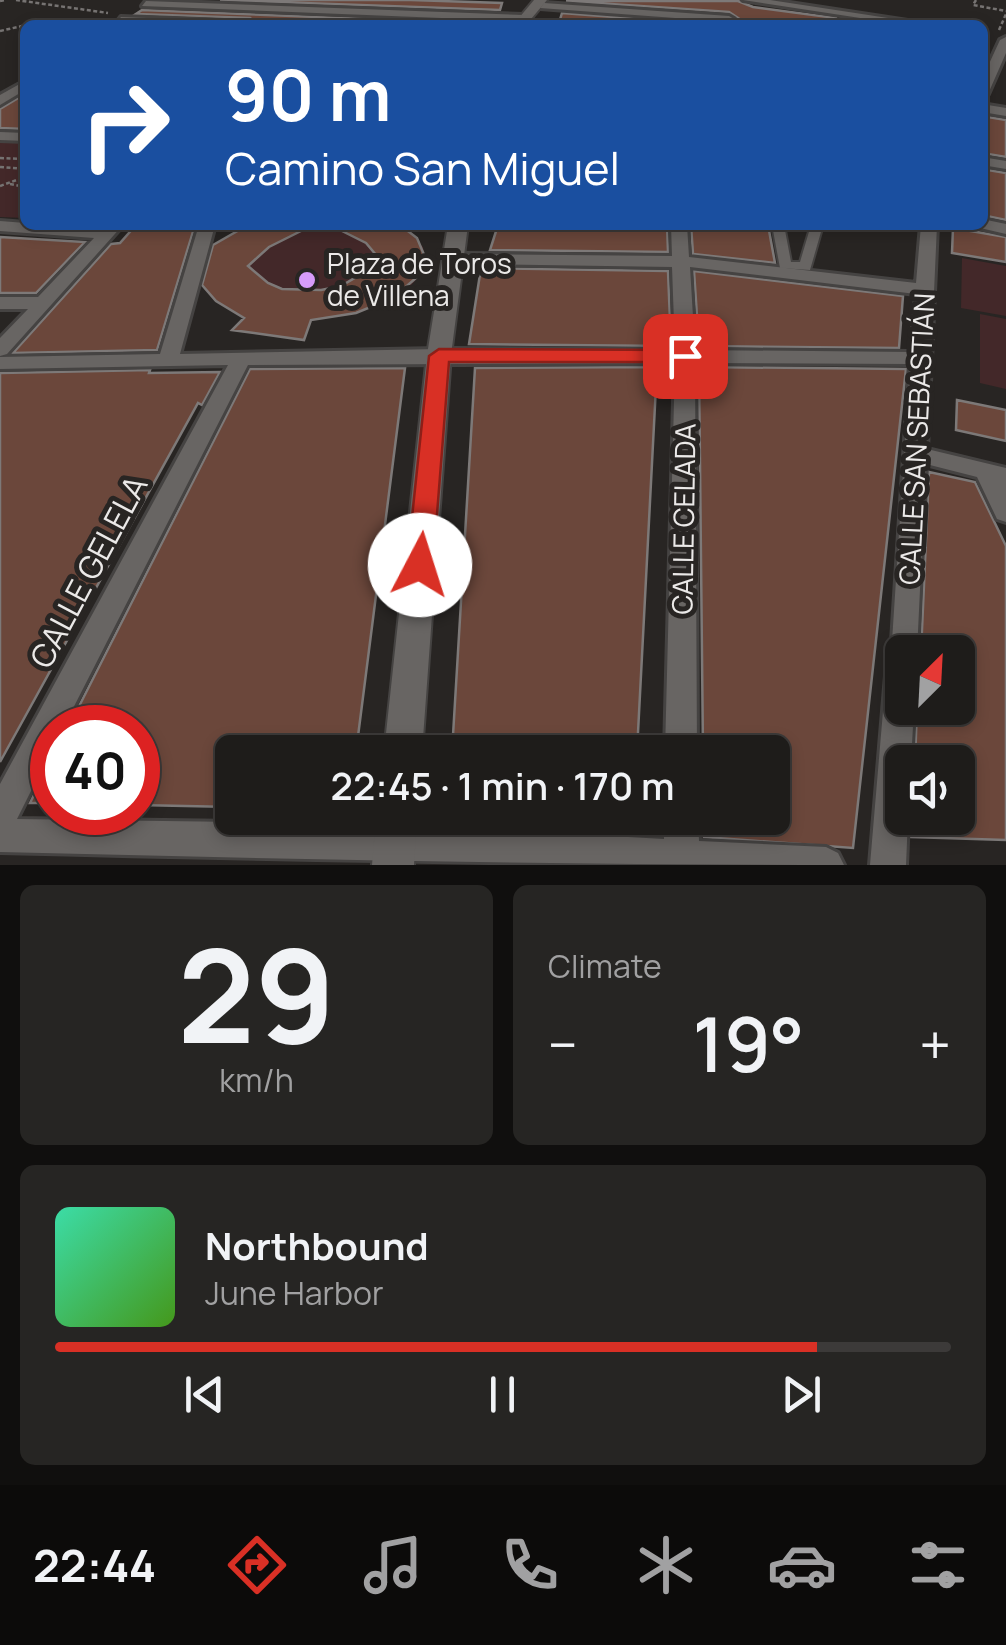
<!DOCTYPE html>
<html lang="en">
<head>
<meta charset="utf-8">
<style>
	:root { --surface:#1e1c1a; --page:#262523; --text:#f1f3f6; --muted:#a1a1a2; --line:#3c3a39; --accent:#d93025 }
	body { margin:0; font-family:Manrope,sans-serif; background:var(--page); color:var(--text); height:100vh; display:flex; flex-direction:column; font-size:38px; white-space:nowrap }
	* { box-sizing:border-box; margin:0 }
	p { font-size:32px; color:var(--muted) }
	.icon { flex:none; width:55px; height:55px; fill:none; stroke:currentColor; stroke-width:2; stroke-linecap:round; stroke-linejoin:round }
	.map { position:relative; height:865px; overflow:hidden }
	.side { display:flex; flex-direction:column; gap:20px; padding:20px; background:#100f0e; flex:1 }
	.side>* { flex:none }
	.banner { position:absolute; left:20px; top:20px; width:968px; height:210px; border-radius:15px; box-shadow:0 5px 15px #0003,0 0 0 2px var(--line); background:#1a4fa0; color:#fff; overflow:hidden }
	.needle { width:65px; rotate:24deg }
	.fabs { position:absolute; left:885px; top:635px; display:grid; gap:20px }
	.fabs a { display:grid; place-items:center; width:90px; height:90px; border-radius:15px; background:var(--surface); box-shadow:0 5px 15px #0003,0 0 0 2px var(--line); font-size:50px }
	.speed { position:absolute; left:30px; top:705px; display:flex; gap:20px; font-size:50px; font-weight:700; text-align:center }
	.speed>* { display:grid; place-content:center; width:130px; height:130px; border-radius:50%; background:var(--surface); box-shadow:0 5px 15px #0003,0 0 0 2px var(--line); line-height:1 }
	.speed .limit { border:15px solid #d22; background:#fff; color:#111 }
	.pin { position:absolute; display:grid; place-items:center; width:85px; height:85px; color:#fff; margin:-42px; border-radius:20px; box-shadow:0 5px 15px #0006 }
	.me { position:absolute; width:110px; margin:-55px; rotate:5deg; stroke-linejoin:round; filter:drop-shadow(0 0 8px #0008) }
	.turn { display:flex; align-items:center; gap:35px; height:210px; padding:0 40px; font-size:45px }
	.turn .icon { width:130px; height:130px; stroke-width:2.5 }
	.turn b { display:block; font-size:70px; line-height:85px }
	.big { font-size:75px; font-weight:600; line-height:1.1 }
	.side .card { flex:1; display:flex; flex-direction:column; justify-content:center; gap:15px; min-width:0; padding:0 35px; border-radius:15px; background:var(--page) }
	.side .dial { align-items:center; gap:0 }
	.dial b { font-size:130px; line-height:1 }
	.song { display:flex; align-items:center; gap:30px }
	.cover { width:120px; height:120px; border-radius:15px; background:linear-gradient(135deg,hsl(160 70% 55%),hsl(100 70% 35%)) }
	.played { height:10px; border-radius:5px; background:linear-gradient(90deg,var(--accent) 85%,var(--line) 85%) }
	.keys { display:flex; justify-content:space-around; direction:ltr }
	.heat { display:flex; justify-content:space-between; align-items:center; font-size:55px; direction:ltr }
	.side .tiles { flex:1; display:grid; gap:20px; grid-template-columns:1fr 1fr }
	.card:last-child { grid-column:span 2 }
	.trip { position:absolute; left:215px; top:735px; width:575px; height:100px; border-radius:15px; background:var(--surface); box-shadow:0 5px 15px #0003,0 0 0 2px var(--line); font-weight:600; line-height:100px; text-align:center }
	.menu { display:flex; height:160px; justify-content:space-around; align-items:center; background:#0c0b0a; color:var(--muted) }
	.menu .icon { width:70px; height:70px }
	.menu .current { color:var(--accent) }
	.menu b { font-size:45px; color:var(--text) }
	.map>svg:first-child { display:block }
	.green { fill:#432829 }
	.building { fill:#6b473b; stroke:#7d7978; stroke-width:2.5 }
	.lines { fill:none; stroke-linecap:round; stroke-linejoin:round }
	.pedestrian-casing { stroke:#454342; stroke-width:4 }
	.minor-casing { stroke:#454342; stroke-width:6 }
	.tertiary-casing { stroke:#454342; stroke-width:4 }
	.path { stroke:#767372; stroke-width:2.5; stroke-dasharray:4 2.5; stroke-linecap:butt }
	.pedestrian { fill:#686563; fill-rule:evenodd }
	.minor { fill:#686563; fill-rule:evenodd }
	.tertiary { fill:#686563; fill-rule:evenodd }
	.route { fill:#d93025; stroke:#8d1f18; stroke-width:2.5 }
	.poi-dot { fill:#d69bf9; stroke:#282523; stroke-width:4 }
	.labels { text-anchor:middle; stroke-width:10; stroke-linejoin:round; paint-order:stroke }
	.poi-label { font-size:28px; fill:#ebe9e8; stroke:#282523; text-anchor:start }
	.street-label { font-size:28px; fill:#ebe9e8; stroke:#282523 }
	.near-street-label { font-size:32px; fill:#ebe9e8; stroke:#282523 }
</style>
</head>
<body>
<div class="map">
<svg width="1006" height="865" viewBox="0 0 1006 865">
	<rect width="100%" height="100%" fill="#282523"/>
	<path class="green" d="M0,142l25,1v75l-25,-1z
		M249,225h151l23,22c11,54 -75,69 -112,73l-6,16 -73,-6 14,-15c-67,-24 -53,-64 3,-90z
		M962,258l44,8v50l-45,-8z
		M980,314l26,5v70l-26,-6z"/>
	<path class="building" d="M220,0h191l91,3 -2,7z
		M566,1h172l15,6 83,11v7h-105l7,-7 -9,-6z
		M142,10l352,14 -235,1 -9,-7 -114,-4z
		M562,13l157,12 -160,-2z
		M25,94v35l-25,-1v-19z
		M988,117l18,3v37l-24,-4v-24z
		M982,169l24,4v47l-24,-5z
		M136,225h59l-38,125 -144,3 98,-109 9,-1z
		M248,225h65l-44,22 -21,19 20,17 14,6 39,1 20,-4 27,-16 9,-14 -11,-13 -36,-18h70l17,13 8,19 -9,21 -23,20 -37,15 -45,7 -7,20 -72,-10 12,-12 -28,-17 -14,-16 11,-40z
		M498,225h169l1,27 -178,-2z
		M691,225h77l7,38 -82,-9z
		M953,228l53,9v25l-54,-9z
		M0,237l85,5 -49,51h-36z
		M481,268l187,3 3,75 -202,-2z
		M694,271l209,25 -4,52 -200,-2z
		M657,367l-20,385h-185l23,-384z
		M699,367l207,2 -53,479 -149,-11v-19h68v-66h-69z
		M405,368l-49,384h-124v55l-94,-2v-77h-70l182,-359z
		M150,370l-1,3 71,-1 -18,33 -4,-2 -198,359v-389z
		M957,400l49,10v31l-50,-11z
		M929,472l46,10 31,64v294l-95,-3 1,-19h46v-56h-43l2,-54h41v-56h-37z
		M52,758v45h-22z"/>
	<g class="lines">
		<g class="pedestrian-casing">
			<path id="pedestrian" d="M772,225h12l7,37h9l11,-37h12l-13,45 -30,-2z"/>
		</g>
		<g class="minor-casing">
			<path id="minor" d="M743,0h27l164,25h-28z
				M146,1l377,14 5,3v7h-10v-4l-376,-15z
				M544,3l185,13 5,3 -5,3 -189,-14z
				M121,17l129,5 5,3 -138,-3z
				M1006,37v16l-18,41 -6,4v-19l18,-39z
				M25,81v9l-25,15v-10z
				M982,104l24,4v8l-24,-4z
				M0,132l25,1v8l-25,-1z
				M982,157l24,4v8l-24,-4z
				M982,219l24,5v10l-30,-7 -2,-2h8z
				M0,221l102,8 4,-4h17l-116,129 -7,2v-18l28,-29h-28v-12h38l56,-59 -94,-7z
				M199,225h16l-35,129 259,-5 236,1 -3,-83 -206,-3 -9,-5 9,-5 206,2 -1,-31h16l2,32 227,26 5,-58h16l-10,224 79,19v54l-9,-3 -20,-42 -51,-13 -9,188h-15v56h12l-3,54h-9v56h6l-2,47h-36l17,-201 4,-7 19,-293 -215,-1 2,389h-32l10,-389 -427,2 -185,363h-11v21l-35,70 378,5 269,15v-21h34l1,23 127,6 12,6 6,12c-282,0 -563,-6 -844,-13v-68l228,-419 -228,4v-12l160,-3zM690,267l226,27 -5,58 -216,-2z"/>
		</g>
		<g class="tertiary-casing">
			<path id="tertiary" d="M534,0h13l-21,25h-13z
				M448,225h20l-17,130 -29,397h-38l43,-397z
				M376,818h41l-3,47h-42z"/>
		</g>
		<path class="path" d="M16,0l92,13
			M976,0l-3,5 33,6
			M0,1l5,-1
			M999,30l7,-16
			M0,31l40,-9 69,-2
			M0,158l25,1
			M0,167l25,2
			M10,184l15,3
			M0,186l25,-9"/>
		<use href="#pedestrian" class="pedestrian"/>
		<use href="#minor" class="minor"/>
		<use href="#tertiary" class="tertiary"/>
	</g>
	<path class="route" d="M439,349l246,1 10,6 -10,6h-236l-16,203 -4,7h-18l-4,-7 22,-209z"/>
	<circle class="poi-dot" cx="307" cy="280" r="10"/>
	<g class="labels">
		<g class="poi-label">
			<text x="327" y="274">Plaza de Toros<tspan x="327" dy="32">de Villena</tspan></text>
		</g>
		<g class="street-label">
			<text transform="translate(917 439) rotate(-87)" y="10">CALLE SAN SEBASTIÁN</text>
			<text transform="translate(684 519) rotate(-89)" y="10">CALLE CELADA</text>
		</g>
		<g class="near-street-label">
			<text transform="translate(89 572) rotate(-62)" y="11">CALLE GELELA</text>
		</g>
	</g>
</svg>
<div class="fabs">
<a><svg class="needle" viewBox="-14 -14 28 28"><path d="M0-13l5 13h-10z" fill="#e53935"/><path d="M0 13l5-13h-10z" fill="#a1a1a2"/></svg></a>
<a><svg class="icon" aria-label="sound" viewBox="0 0 24 24"><path d="M4 9h4l5-4v14l-5-4H4zM17 9q2 3 0 6"/></svg></a>
</div>
<div class="speed"><div class="limit">40</div></div>
<div class="pin" style="left:685px;top:356px;background:#d93025"><svg class="icon" aria-label="arrive" viewBox="0 0 24 24"><path d="M6 21V4h12l-3 4 3 4H6"/></svg></div>
<svg class="me" style="left:420px;top:565px" viewBox="-20 -20 40 40"><circle r="19" fill="#fff"/><path d="M0-13L10 11 0 6-10 11z" fill="#d93025"/></svg>
<div class="trip">22:45 · 1 min · 170 m</div>
<div class="banner">
<div class="turn"><svg class="icon" aria-label="right" viewBox="0 0 24 24"><path d="M7 20v-9h11M14 6l5 5-5 5"/></svg><div><b>90 m</b>Camino San Miguel</div></div>
</div>
</div>
<section class="side">
<div class="tiles">
<div class="card dial"><b>29</b><p>km/h</p></div>
<div class="card"><p>Climate</p>
<div class="heat"><a>−</a><b class="big">19°</b><a>+</a></div>
</div>
<div class="card">
<div class="song"><i class="cover"></i><div><b>Northbound</b><p>June Harbor</p></div></div>
<div class="played"></div>
<div class="keys"><svg class="icon" aria-label="previous" viewBox="0 0 24 24"><path d="M18 5L8 12l10 7zM5 5v14"/></svg><svg class="icon" aria-label="pause" viewBox="0 0 24 24"><path d="M8 5v14M16 5v14"/></svg><svg class="icon" aria-label="next" viewBox="0 0 24 24"><path d="M6 5l10 7-10 7zM19 5v14"/></svg></div>
</div>
</div>
</section>
<nav class="menu">
<b>22:44</b>
<svg class="icon current" aria-label="directions" viewBox="0 0 24 24"><path d="M12 3l9 9-9 9-9-9zM9 14v-3h6M13 9l2 2-2 2"/></svg>
<svg class="icon" aria-label="music" viewBox="0 0 24 24"><path d="M9 18V5l10-2v13"/><circle cx="6" cy="18" r="3"/><circle cx="16" cy="16" r="3"/></svg>
<svg class="icon" aria-label="phone" viewBox="0 0 24 24"><path d="M5 4h4l2 5-3 2q2 4 5 5l2-3 5 2v4C11 20 4 13 5 4z"/></svg>
<svg class="icon" aria-label="climate" viewBox="0 0 24 24"><path d="M12 3v18M4 7l16 10M4 17L20 7"/></svg>
<svg class="icon" aria-label="car" viewBox="0 0 24 24"><path d="M5 17H2v-5l4-1 3-4h7l3 4 3 1v5h-3M9 17h6M6 11h13"/><circle cx="7" cy="17" r="2"/><circle cx="17" cy="17" r="2"/></svg>
<svg class="icon" aria-label="filters" viewBox="0 0 24 24"><path d="M4 7h16M4 17h16"/><circle cx="9" cy="7" r="2"/><circle cx="15" cy="17" r="2"/></svg>
</nav>
</body>
</html>
